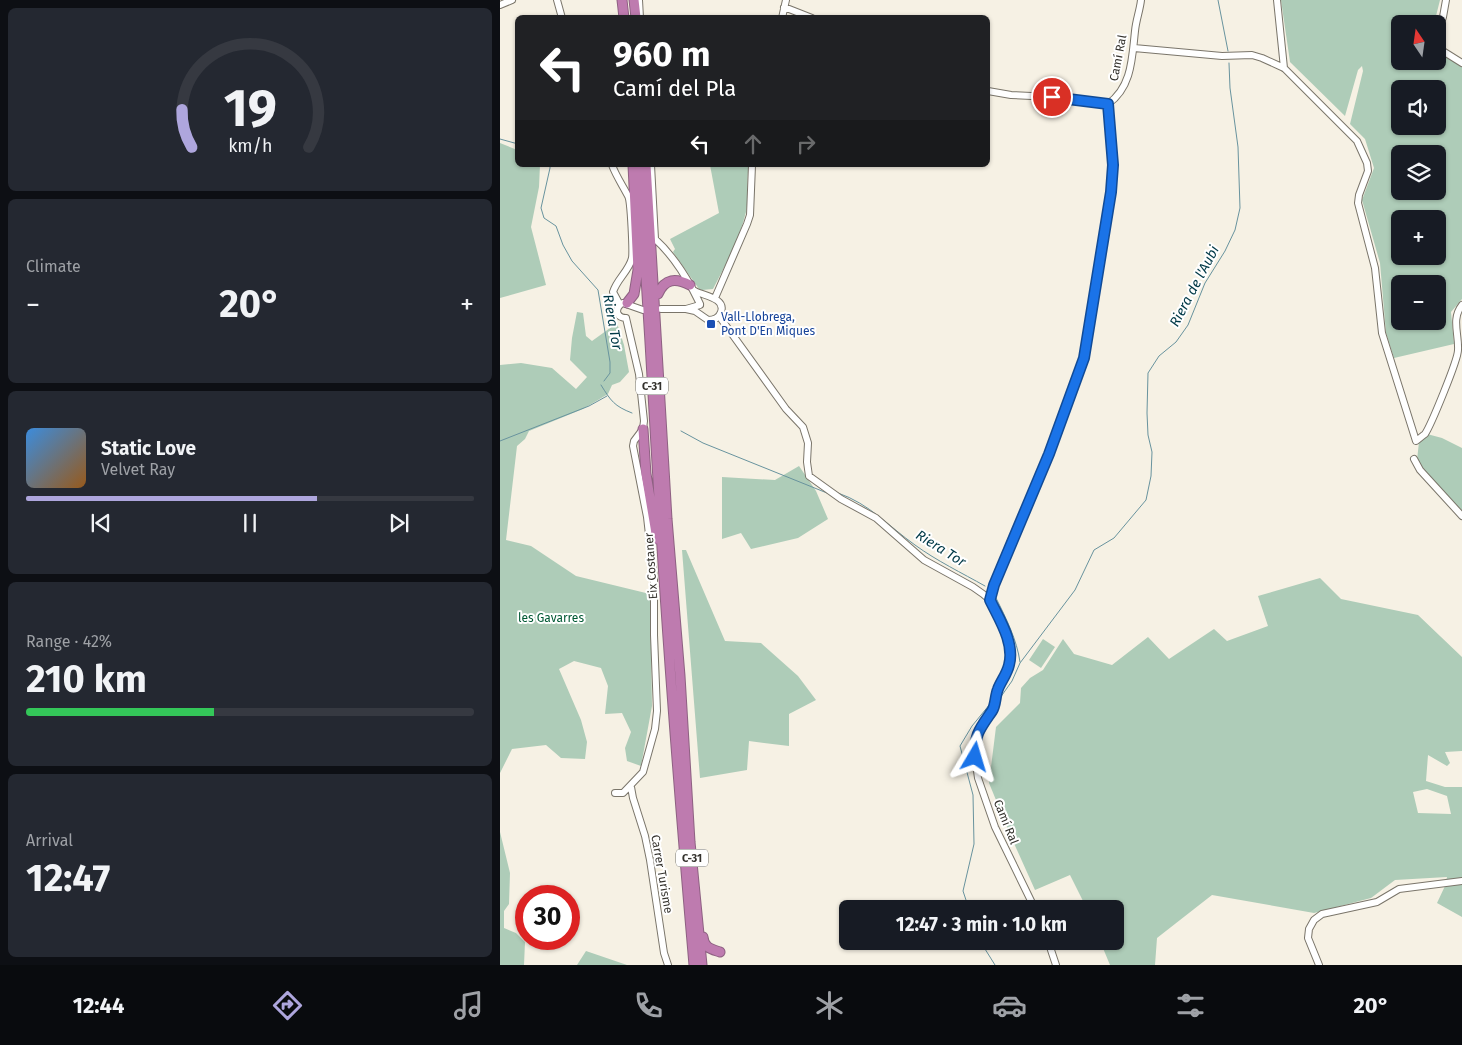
<!DOCTYPE html>
<html lang="en">
<head>
<meta charset="utf-8">
<style>
	:root { --surface:#171b24; --page:#242831; --text:#f1f3f6; --muted:#9ea1a6; --line:#363941; --accent:#aea6dd }
	body { margin:0; font-family:"Fira Sans",sans-serif; background:var(--page); color:var(--text); height:100vh; display:flex; flex-direction:column; font-size:19px; white-space:nowrap }
	* { box-sizing:border-box; margin:0 }
	p { font-size:16px; color:var(--muted) }
	.icon { flex:none; width:28px; height:28px; fill:none; stroke:currentColor; stroke-width:2; stroke-linecap:round; stroke-linejoin:round }
	.map { position:relative; flex:1; overflow:hidden }
	.side { display:flex; flex-direction:column; gap:8px; padding:8px; background:#0d0f14; width:500px }
	.side>* { flex:none }
	.hud { position:absolute; left:15px; top:15px; width:475px; height:152px; border-radius:8px; box-shadow:0 1px 4px #0004; background:#202124; color:#fff; overflow:hidden }
	.needle { width:32px; rotate:347deg }
	.buttons { position:absolute; left:891px; top:15px; display:grid; gap:10px }
	.buttons a { display:grid; place-items:center; width:55px; height:55px; border-radius:8px; background:var(--surface); box-shadow:0 1px 4px #0004; font-size:25px }
	.speed { position:absolute; left:15px; top:885px; display:flex; gap:10px; font-size:25px; font-weight:700; text-align:center }
	.speed>* { display:grid; place-content:center; width:65px; height:65px; border-radius:50%; background:var(--surface); box-shadow:0 1px 4px #0004; line-height:1 }
	.speed .limit { border:8px solid #d22; background:#fff; color:#111 }
	.pin { position:absolute; display:grid; place-items:center; width:42px; height:42px; color:#fff; margin:-21px; border:2px solid #fff; border-radius:50%; box-shadow:0 1px 5px #0007 }
	.me { position:absolute; width:55px; margin:-28px; rotate:7deg; stroke-linejoin:round; filter:drop-shadow(0 0 4px #0008) }
	.turn { display:flex; align-items:center; gap:18px; height:105px; padding:0 15px; font-size:22px }
	.turn .icon { width:65px; height:65px; stroke-width:2.5 }
	.turn b { display:block; font-size:35px; line-height:42px }
	.lanes { display:flex; align-items:center; height:48px; padding:0 15px; background:#0003; justify-content:center; gap:25px; direction:ltr }
	.lanes .off { opacity:.35 }
	.big { font-size:38px; font-weight:700; line-height:1.1 }
	.side .widget { flex:1; display:flex; flex-direction:column; justify-content:center; gap:8px; min-width:0; padding:0 18px; border-radius:8px; background:var(--page) }
	.side .dial { align-items:center; gap:0 }
	.dial svg { height:130px; overflow:visible; fill:none; stroke:var(--line); stroke-width:7; stroke-linecap:round; text-anchor:middle }
	.dial text { fill:var(--text); stroke:none }
	.song { display:flex; align-items:center; gap:15px }
	.cover { width:60px; height:60px; border-radius:8px; background:linear-gradient(135deg,hsl(210 70% 55%),hsl(30 70% 35%)) }
	.played { height:5px; border-radius:2px; background:linear-gradient(90deg,var(--accent) 65%,var(--line) 65%) }
	.keys { display:flex; justify-content:space-around; direction:ltr }
	.heat { display:flex; justify-content:space-between; align-items:center; font-size:28px; direction:ltr }
	.charge { height:8px; border-radius:4px; background:linear-gradient(90deg,#34c759 42%,var(--line) 0) }
	.trip { position:absolute; left:339px; top:900px; width:285px; height:50px; border-radius:8px; background:var(--surface); box-shadow:0 1px 4px #0004; font-weight:700; line-height:50px; text-align:center }
	.tabs { display:flex; height:80px; justify-content:space-around; align-items:center; background:#090b0e; color:var(--muted) }
	.tabs .icon { width:35px; height:35px }
	.tabs .on { color:var(--accent) }
	.tabs b { font-size:22px; color:var(--text) }
	main { display:flex; flex:1; min-height:0 }
	.map>svg:first-child { display:block }
	.green { fill:#aeccb8; fill-rule:evenodd }
	.lines { fill:none; stroke-linecap:round; stroke-linejoin:round }
	.stream { stroke:#68939e; stroke-width:1 }
	.minor-casing { stroke:#7a756a; stroke-width:8 }
	.highway-casing { stroke:#8e6182; stroke-width:11 }
	.minor { stroke:#fff; stroke-width:6 }
	.highway { stroke:#be7baf; stroke-width:9 }
	.route-casing { stroke:#114b97; stroke-width:12 }
	.route { stroke:#1a73e8; stroke-width:9 }
	.transit-dot { fill:#1a4fb4; stroke:#fff; stroke-width:2 }
	.labels { text-anchor:middle; stroke-width:4; stroke-linejoin:round; paint-order:stroke }
	.shield { fill:#fff; stroke:#71706c; stroke-width:1 }
	.shield-label { font-size:11px; font-weight:bold; fill:#34322d }
	.street-label { font-size:12px; fill:#34322d; stroke:#fff }
	.transit-label { font-size:12px; fill:#164399; stroke:#fff; text-anchor:start }
	.park-label { font-size:12px; fill:#015934; stroke:#fff }
	.water-label { font-size:14px; font-style:italic; fill:#003947; stroke:#fff }
</style>
</head>
<body>
<main>
<section class="side">
<div class="widget dial"><svg viewBox="0 0 100 80">
<path d="M14 69A42 42 0 1 1 86 69"/>
<path d="M14 69A42 42 0 0 1 8 46" stroke="#aea6dd"/>
<text x="50" y="56" font-size="32" font-weight="700">19</text>
<text x="50" y="72" font-size="11">km/h</text>
</svg></div>
<div class="widget"><p>Climate</p>
<div class="heat"><a>−</a><b class="big">20°</b><a>+</a></div>
</div>
<div class="widget">
<div class="song"><i class="cover"></i><div><b>Static Love</b><p>Velvet Ray</p></div></div>
<div class="played"></div>
<div class="keys"><svg class="icon" aria-label="previous" viewBox="0 0 24 24"><path d="M18 5L8 12l10 7zM5 5v14"/></svg><svg class="icon" aria-label="pause" viewBox="0 0 24 24"><path d="M8 5v14M16 5v14"/></svg><svg class="icon" aria-label="next" viewBox="0 0 24 24"><path d="M6 5l10 7-10 7zM19 5v14"/></svg></div>
</div>
<div class="widget"><p>Range · 42%</p><b class="big">210 km</b><div class="charge"></div></div>
<div class="widget"><p>Arrival</p><b class="big">12:47</b></div>
</section>
<div class="map">
<svg width="962" height="965" viewBox="0 0 962 965">
	<rect width="100%" height="100%" fill="#f6f1e4"/>
	<path class="green" d="M781,0h159l-6,24h-34v37h38v-10l24,16v232l-11,13 3,32 -60,14 -8,-25 -6,-70 -18,-63 12,-32 -9,-29 -15,-15 13,-53 -1,-5 -4,4 -13,46 -55,-54zM900,89h38v37h-38zM900,154h38v37h-38zM900,219h38v37h-38zM900,284h38v37h-38z
		M0,143l17,7 1,15h22l-1,22 -8,40 15,58 -46,13z
		M210,165h39c-3,15 0,32 -3,47 -7,28 -20,52 -33,77l-11,1 -3,-1 -26,-37 2,-3 -5,-10 49,-26z
		M77,312l6,1 3,23 6,5 25,-18 7,22 5,27 -9,10 -8,3 -4,9 -25,15 -54,22 -4,8 -8,7 -11,94 25,6 45,30 74,18 2,112 -11,60 -14,-5 -2,-13 6,-16 -9,-19 -17,1 3,-28 -7,-18 -27,-7 -15,8 22,51 6,22 -2,17 -24,-1 -15,-13 -34,4 -12,24v-408l21,-2 31,5 24,21 11,-12 -17,-17 2,-22z
		M927,434l15,4 20,10v67l-41,-46 -4,-9 2,-18z
		M299,466l17,25 12,28 -30,19 -47,11 -10,-16 -19,6v-62l53,3z
		M182,550h4l39,91 36,2 37,33 18,24 -27,14v32l-40,-5 -2,29 -47,8z
		M820,578l21,21 77,16 44,42v94l-17,1 5,11 -3,3 -19,-11 -2,26 19,6h17v130l-25,-14 8,-17 2,-9 -52,3 -24,18 -57,15 -102,-18 -55,43 -2,27h-45l-10,-24h15v-32h-28l-17,-34 -35,15 -23,-51 -23,-56 7,-56 24,-24 1,-15 9,-10 13,-8 20,-31 11,15 38,11 36,-28 21,22 45,-30 13,12 41,-15 -10,-30zM927,789l20,7 4,18 -33,-1 -5,-21z
		M543,639l12,8 -14,21 -12,-8z
		M0,832l10,41 -1,31 -5,7v17l12,5 9,9 -1,23h-24z
		M86,951l41,14h-50z"/>
	<g class="lines">
		<path class="stream" d="M718,0l10,51
			M0,139l18,5
			M50,165v3l-9,40 3,10 12,8 7,19 9,16 26,29 12,72v11l-6,8
			M101,385c10,16 13,21 31,28
			M181,431l22,12 124,50
			M0,441l89,-35 18,-10
			M338,493c32,11 50,33 77,52 22,16 47,28 70,41
			M496,598c10,20 21,42 24,64
			M500,698l12,-17 8,-18 55,-73 19,-40 20,-12 32,-38 5,-24 1,-24 -4,-17 -1,-22 1,-40 11,-17 17,-14 12,-17 17,-42 20,-32 10,-21 5,-22 -2,-61 -8,-59 -1,-25
			M469,909l-6,-18 11,-47 -1,-49 -13,-49 12,-20 18,-22
			M480,941l15,24"/>
		<g class="minor-casing">
			<path id="minor" d="M57,0l5,18
				M139,0l1,18
				M777,0l7,68
				M0,5l12,-5
				M284,7l28,11
				M282,18l4,-18
				M938,32l5,-15 3,-17
				M634,48l88,8 30,-1 10,3 22,10 73,73 10,22 1,8 -9,24 -1,8 17,65 7,65 34,108c3,-2 6,-5 9,-7 6,-9 33,-74 33,-84 1,-16 -7,-31 4,-45
				M938,48l24,15
				M488,91l23,4 41,2 56,7
				M112,165c4,11 11,21 16,31 3,5 5,56 4,62 -3,13 -15,21 -19,34l7,13
				M151,165l4,74c18,16 35,43 45,65
				M215,298l32,-74 3,-9 2,-50
				M123,303l20,7
				M120,305c-6,6 -2,13 6,13
				M161,309h25l14,-4
				M186,309l9,2 13,9c6,0 11,-2 13,-8 5,-14 -17,-16 -26,-21
				M219,316l67,93 17,18 5,16 -1,19 2,14 32,23 35,19 48,42 49,27 10,7 7,6 14,28 7,27 -2,10 -12,25 -4,19 -12,17 -6,14v17l3,21 17,49 40,82
				M914,459l6,11 42,46
				M490,600l4,-15 55,-131 35,-96 27,-166 2,-27 -5,-61c24,-17 24,-46 27,-73 1,-11 5,-21 6,-31
				M131,787l2,11 12,38 5,24 14,93 4,12
				M115,793h8l20,-21 12,-43 2,-18 -3,-76v-56l-7,-62 -14,-71 1,-5 9,-12 1,-8 -5,-47 -13,-56
				M548,941l8,24
				M819,965l-11,-27 1,-9 5,-9 8,-6 55,-12 22,-13 63,-8"/>
		</g>
		<g class="highway-casing">
			<path id="highway" d="M122,0l2,18
				M134,0l2,18
				M139,165c8,117 14,233 21,350 9,150 21,300 34,450
				M146,165l21,354 13,157 10,166 12,123
				M158,294c7,-16 18,-16 32,-9
				M127,303l7,-9 4,-24 -5,-105
				M143,429l3,45 11,65
				M203,937c1,11 8,12 17,15"/>
		</g>
		<use href="#minor" class="minor"/>
		<use href="#highway" class="highway"/>
	</g>
	<g class="lines">
		<g class="route-casing">
			<path id="route" d="M475,757c0,-24 4,-27 17,-46 4,-6 3,-15 6,-22 3,-8 9,-15 11,-24 6,-22 -10,-46 -19,-65l4,-15 55,-131 35,-96 27,-166 2,-27 -5,-61 -56,-7"/>
		</g>
		<use href="#route" class="route"/>
	</g>
	<rect class="transit-dot" x="206" y="319" width="10" height="10" rx="2.5"/>
	<g class="labels">
		<g class="shield">
			<rect x="136" y="377.5" width="32" height="17" rx="4"/>
			<rect x="176" y="849.5" width="32" height="17" rx="4"/>
		</g>
		<g class="shield-label">
			<text x="152" y="390">C-31</text>
			<text x="192" y="862">C-31</text>
		</g>
		<g class="street-label">
			<text transform="translate(618 58) rotate(-79)" y="4">Camí Ral</text>
			<text transform="translate(151 566) rotate(-94)" y="4">Eix Costaner</text>
			<text transform="translate(506 822) rotate(68)" y="4">Camí Ral</text>
			<text transform="translate(162 874) rotate(80)" y="4">Carrer Turisme</text>
		</g>
		<g class="transit-label">
			<text x="221" y="321">Vall-Llobrega,<tspan x="221" dy="14">Pont D'En Miques</tspan></text>
		</g>
		<g class="park-label">
			<text x="51" y="622">les Gavarres</text>
		</g>
		<g class="water-label">
			<text transform="translate(694 286) rotate(-62)" y="5">Riera de l'Aubi</text>
			<text transform="translate(113 322) rotate(80)" y="5">Riera Tor</text>
			<text transform="translate(441 548) rotate(32)" y="5">Riera Tor</text>
		</g>
	</g>
</svg>
<div class="buttons">
<a><svg class="needle" viewBox="-14 -14 28 28"><path d="M0-13l5 13h-10z" fill="#e53935"/><path d="M0 13l5-13h-10z" fill="#9ea1a6"/></svg></a>
<a><svg class="icon" aria-label="sound" viewBox="0 0 24 24"><path d="M4 9h4l5-4v14l-5-4H4zM17 9q2 3 0 6"/></svg></a>
<a><svg class="icon" aria-label="layers" viewBox="0 0 24 24"><path d="M12 4l9 5-9 5-9-5zM3 14l9 5 9-5"/></svg></a>
<a>+</a>
<a>−</a>
</div>
<div class="speed"><div class="limit">30</div></div>
<div class="pin" style="left:552px;top:97px;background:#d93025"><svg class="icon" aria-label="arrive" viewBox="0 0 24 24"><path d="M6 21V4h12l-3 4 3 4H6"/></svg></div>
<svg class="me" style="left:475px;top:757px" viewBox="-20 -20 40 40"><path d="M0-17L14 15 0 8-14 15z" fill="#1a73e8" stroke="#fff" stroke-width="4"/></svg>
<div class="trip">12:47 · 3 min · 1.0 km</div>
<div class="hud">
<div class="turn"><svg class="icon" aria-label="left" viewBox="0 0 24 24"><path d="M17 20v-9H6M10 6l-5 5 5 5"/></svg><div><b>960 m</b>Camí del Pla</div></div>
<div class="lanes"><svg class="icon" aria-label="left" viewBox="0 0 24 24"><path d="M17 20v-9H6M10 6l-5 5 5 5"/></svg><svg class="icon off" aria-label="ahead" viewBox="0 0 24 24"><path d="M12 20V5M6 11l6-6 6 6"/></svg><svg class="icon off" aria-label="right" viewBox="0 0 24 24"><path d="M7 20v-9h11M14 6l5 5-5 5"/></svg></div>
</div>
</div>
</main>
<nav class="tabs">
<b>12:44</b>
<svg class="icon on" aria-label="directions" viewBox="0 0 24 24"><path d="M12 3l9 9-9 9-9-9zM9 14v-3h6M13 9l2 2-2 2"/></svg>
<svg class="icon" aria-label="music" viewBox="0 0 24 24"><path d="M9 18V5l10-2v13"/><circle cx="6" cy="18" r="3"/><circle cx="16" cy="16" r="3"/></svg>
<svg class="icon" aria-label="phone" viewBox="0 0 24 24"><path d="M5 4h4l2 5-3 2q2 4 5 5l2-3 5 2v4C11 20 4 13 5 4z"/></svg>
<svg class="icon" aria-label="climate" viewBox="0 0 24 24"><path d="M12 3v18M4 7l16 10M4 17L20 7"/></svg>
<svg class="icon" aria-label="car" viewBox="0 0 24 24"><path d="M5 17H2v-5l4-1 3-4h7l3 4 3 1v5h-3M9 17h6M6 11h13"/><circle cx="7" cy="17" r="2"/><circle cx="17" cy="17" r="2"/></svg>
<svg class="icon" aria-label="filters" viewBox="0 0 24 24"><path d="M4 7h16M4 17h16"/><circle cx="9" cy="7" r="2"/><circle cx="15" cy="17" r="2"/></svg>
<b>20°</b>
</nav>
</body>
</html>
